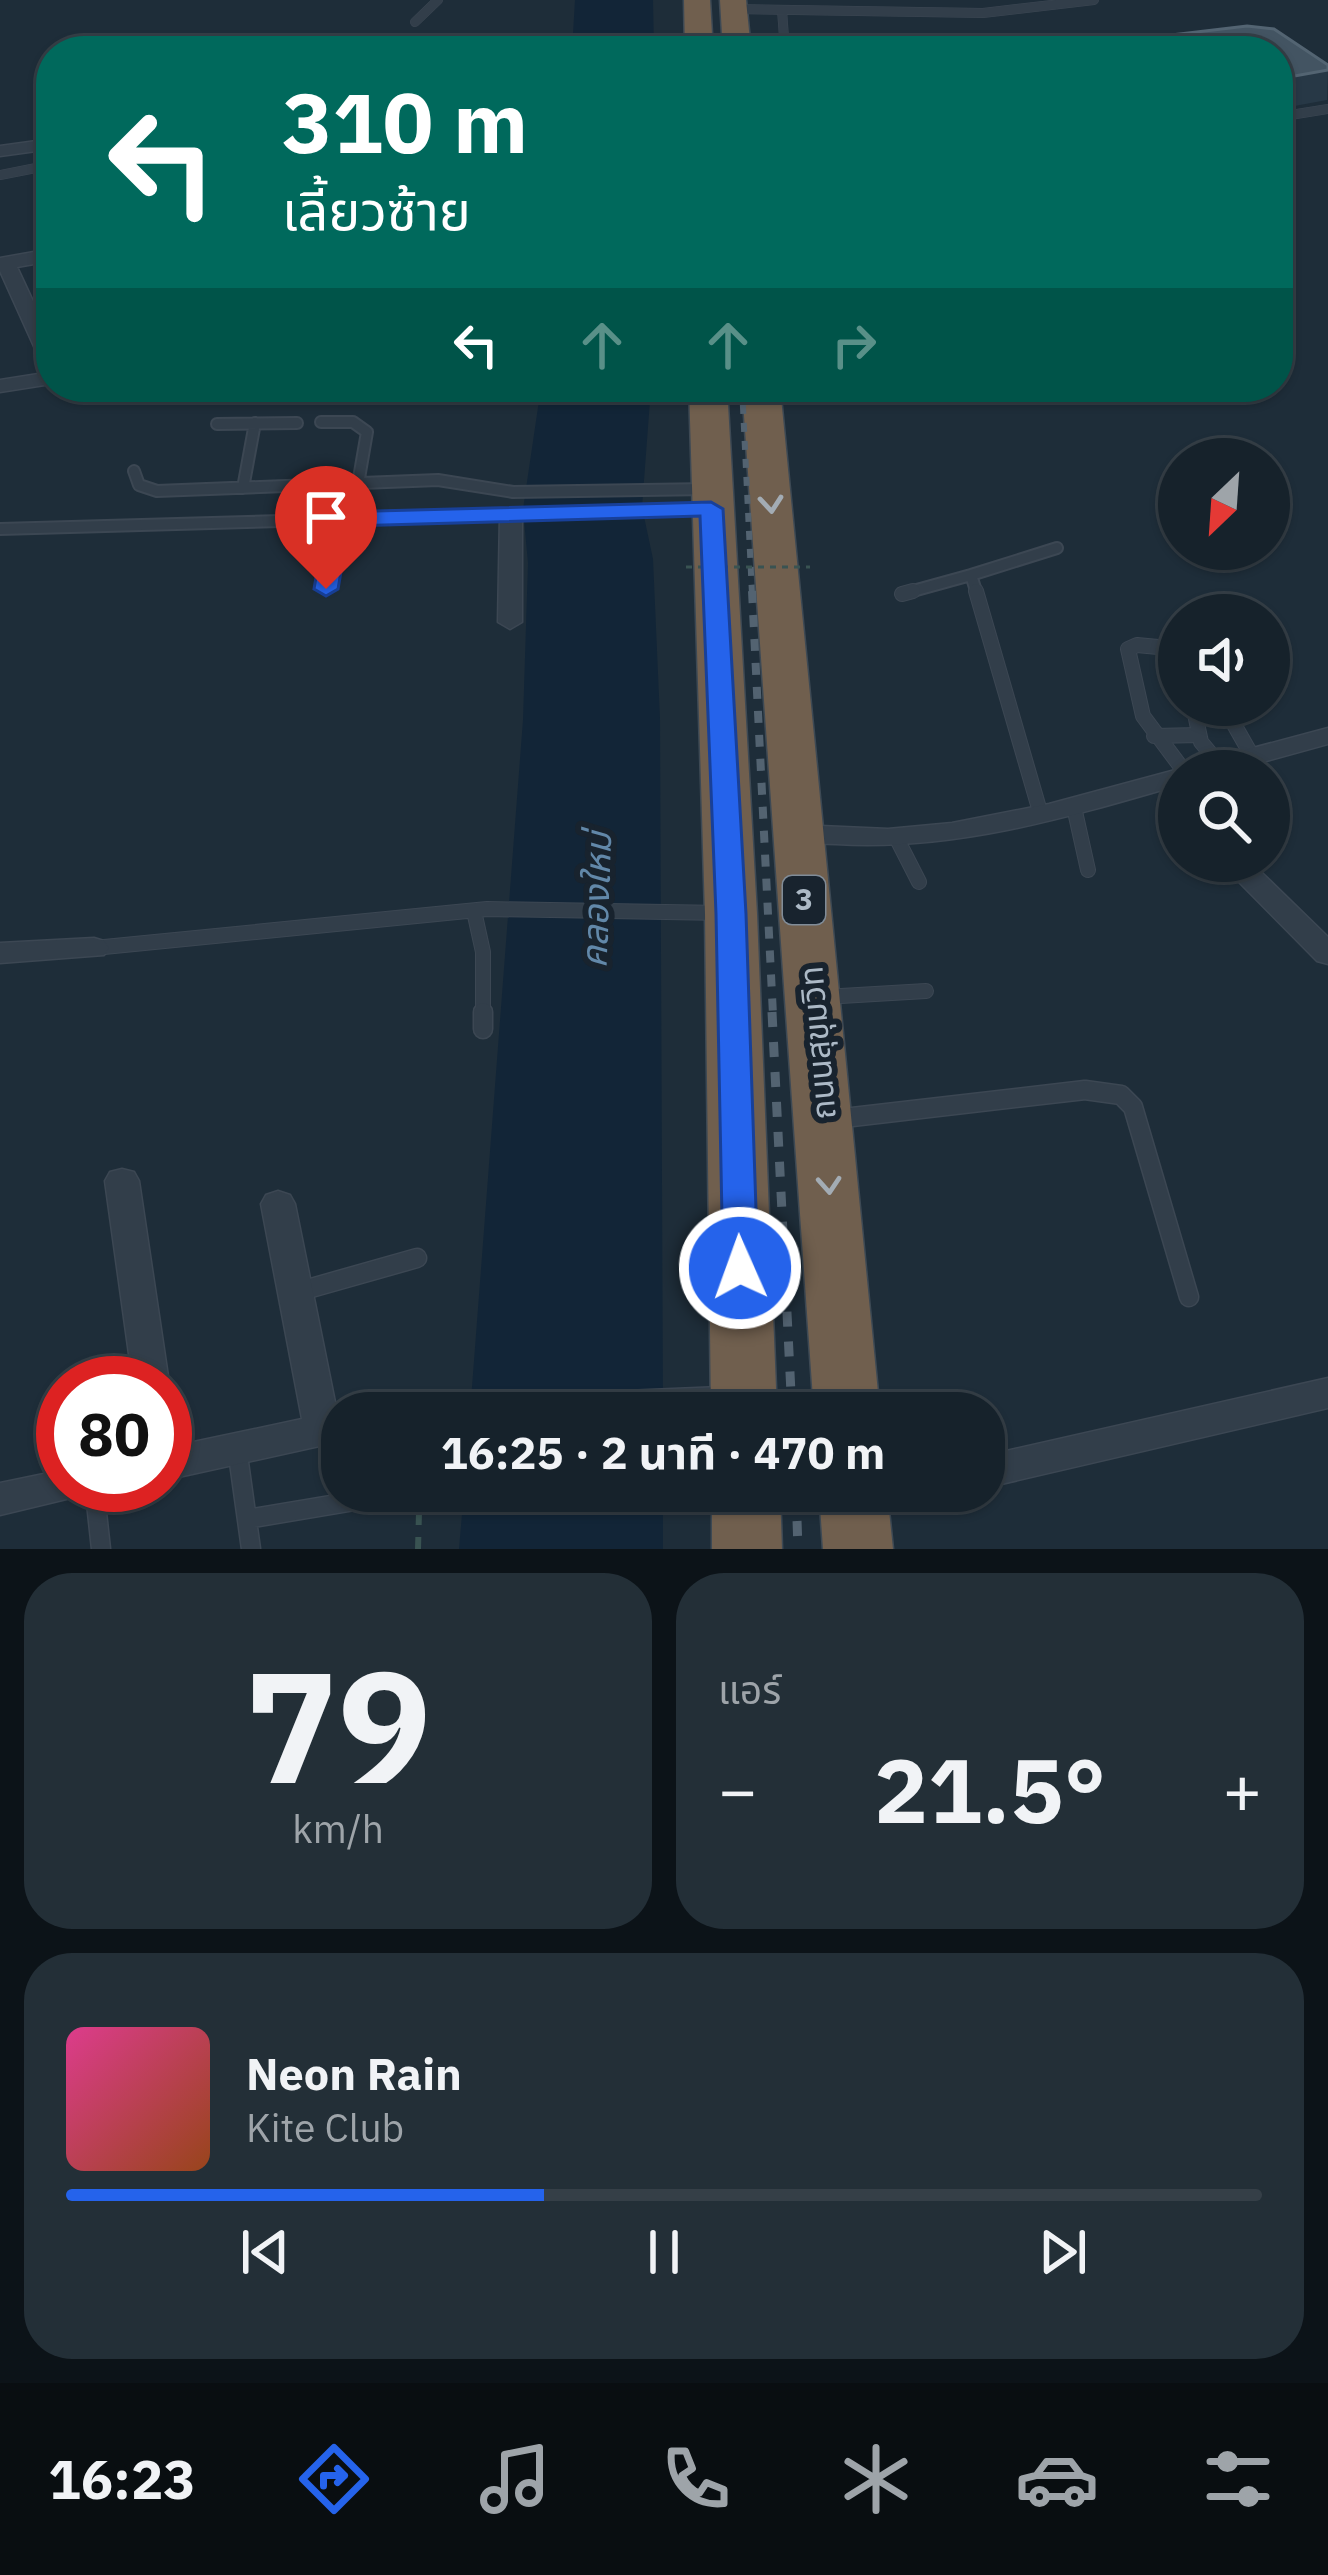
<!DOCTYPE html>
<html lang="th">
<head>
<meta charset="utf-8">
<style>
	:root { --surface:#16222b; --page:#232f37; --text:#f1f3f6; --muted:#9ea4a9; --line:#353f47; --accent:#2563eb }
	body { margin:0; font-family:"IBM Plex Sans","Noto Sans Thai",sans-serif; background:var(--page); color:var(--text); height:100vh; display:flex; flex-direction:column; font-size:45px; white-space:nowrap }
	* { box-sizing:border-box; margin:0 }
	p { font-size:39px; color:var(--muted) }
	.icon { flex:none; width:66px; height:66px; fill:none; stroke:currentColor; stroke-width:2; stroke-linecap:round; stroke-linejoin:round }
	.map { position:relative; height:1549px; overflow:hidden }
	.drawer { display:flex; flex-direction:column; gap:24px; padding:24px; background:#0c1318; flex:1 }
	.drawer>* { flex:none }
	.banner { position:absolute; left:36px; top:36px; width:1257px; height:366px; border-radius:48px; box-shadow:0 3px 9px #0004,0 0 0 3px var(--line); background:#00695c; color:#fff; overflow:hidden }
	.needle { width:78px; rotate:205deg }
	.buttons { position:absolute; left:1158px; top:438px; display:grid; gap:24px }
	.buttons a { display:grid; place-items:center; width:132px; height:132px; border-radius:50%; background:var(--surface); box-shadow:0 3px 9px #0004,0 0 0 3px var(--line); font-size:60px }
	.speed { position:absolute; left:36px; top:1356px; display:flex; gap:24px; font-size:60px; font-weight:700; text-align:center }
	.speed>* { display:grid; place-content:center; width:156px; height:156px; border-radius:50%; background:var(--surface); box-shadow:0 3px 9px #0004,0 0 0 3px var(--line); line-height:1 }
	.speed .limit { border:18px solid #d22; background:#fff; color:#111 }
	.pin { position:absolute; display:grid; place-items:center; width:102px; height:102px; color:#fff; margin:-123px -51px; border-radius:50% 50% 50% 0; rotate:-45deg; box-shadow:0 0 12px #0007 }
	.pin .icon { rotate:45deg }
	.me { position:absolute; width:132px; margin:-66px; rotate:358deg; stroke-linejoin:round; filter:drop-shadow(0 0 9px #0008) }
	.turn { display:flex; align-items:center; gap:42px; height:252px; padding:0 48px; font-size:54px }
	.turn .icon { width:156px; height:156px; stroke-width:2.5 }
	.turn b { display:block; font-size:84px; line-height:102px }
	.lanes { display:flex; align-items:center; height:114px; padding:0 48px; background:#0003; justify-content:center; gap:60px; direction:ltr }
	.lanes .off { opacity:.35 }
	.big { font-size:90px; font-weight:700; line-height:1.1 }
	.drawer .card { flex:1; display:flex; flex-direction:column; justify-content:center; gap:18px; min-width:0; padding:0 42px; border-radius:48px; background:var(--page) }
	.drawer .dial { align-items:center; gap:0 }
	.dial b { font-size:156px; line-height:1 }
	.song { display:flex; align-items:center; gap:36px }
	.cover { width:144px; height:144px; border-radius:18px; background:linear-gradient(135deg,hsl(330 70% 55%),hsl(20 70% 35%)) }
	.played { height:12px; border-radius:6px; background:linear-gradient(90deg,var(--accent) 40%,var(--line) 40%) }
	.keys { display:flex; justify-content:space-around; direction:ltr }
	.heat { display:flex; justify-content:space-between; align-items:center; font-size:66px; direction:ltr }
	.drawer .tiles { flex:1; display:grid; gap:24px; grid-template-columns:1fr 1fr }
	.card:last-child { grid-column:span 2 }
	.trip { position:absolute; left:321px; top:1392px; width:684px; height:120px; border-radius:48px; background:var(--surface); box-shadow:0 3px 9px #0004,0 0 0 3px var(--line); font-weight:700; line-height:120px; text-align:center }
	.menu { display:flex; height:192px; justify-content:space-around; align-items:center; background:#090e11; color:var(--muted) }
	.menu .icon { width:84px; height:84px }
	.menu .current { color:var(--accent) }
	.menu b { font-size:54px; color:var(--text) }
	.map>svg:first-child { display:block }
	.water { fill:#122537 }
	.lines { fill:none; stroke-linecap:round; stroke-linejoin:round }
	.lane-far3-casing { stroke:#3c4753; stroke-width:10 }
	.lane-far2-casing { stroke:#3c4753; stroke-width:14 }
	.lane-far1-casing { stroke:#3c4753; stroke-width:16 }
	.lane-casing { stroke:#3c4753; stroke-width:21 }
	.street-casing { stroke:#3c4753; stroke-width:3 }
	.highway-casing { stroke:#3d4954; stroke-width:3 }
	.path { stroke:#395352; stroke-width:6; stroke-dasharray:12 12; stroke-linecap:butt }
	.lane-far3 { stroke:#323e4a; stroke-width:9 }
	.lane-far2 { stroke:#323e4a; stroke-width:10 }
	.lane-far1 { stroke:#323e4a; stroke-width:14 }
	.lane { stroke:#323e4a; stroke-width:18 }
	.street { fill:#323e4a; fill-rule:evenodd }
	.highway { fill:#705f4e; fill-rule:evenodd }
	.rail-far2 { stroke:#536371; stroke-width:6; stroke-dasharray:9 9; stroke-linecap:butt }
	.rail-far1 { stroke:#536371; stroke-width:8; stroke-dasharray:12 12; stroke-linecap:butt }
	.rail { stroke:#536371; stroke-width:9; stroke-dasharray:15 15; stroke-linecap:butt }
	.path-bridge { stroke:#395352; stroke-width:3; stroke-dasharray:6 6; stroke-linecap:butt }
	.shaded-wall { fill:#273846 }
	.building { fill:#435462; stroke:#536472; stroke-width:3 }
	.oneway { stroke:#a3acb4 }
	.route { fill:#2563eb; stroke:#184099; stroke-width:3 }
	.labels { text-anchor:middle; stroke-width:12; stroke-linejoin:round; paint-order:stroke }
	.shield { fill:#18232e; stroke:#808c98; stroke-width:3 }
	.shield-label { font-size:30px; font-weight:bold; fill:#acb9c6 }
	.street-label { font-size:33px; fill:#acb9c6; stroke:#18232e }
	.water-label { font-size:36px; font-style:italic; fill:#6288a9; stroke:#18232e }
</style>
</head>
<body>
<div class="map">
<svg width="1328" height="1549" viewBox="0 0 1328 1549">
	<rect width="100%" height="100%" fill="#1e2d39"/>
	<path class="water" d="M575,0h78l1,51h-82z
		M541,387h110l-9,120 11,52 7,160 3,694h-193l53,-693 5,-157 -5,-54z
		M464,1491h199v58h-204z"/>
	<g class="lines">
		<g class="lane-far3-casing">
			<path id="lane-far3" d="M734,9l249,4 111,-13
				M782,10l3,41
				M415,22l23,-22
				M373,51l3,-7
				M1278,117l50,-8
				M0,175l51,-10"/>
		</g>
		<g class="lane-far2-casing">
			<path id="lane-far2" d="M321,422h32l14,10 -9,52
				M217,424l80,-1
				M134,471l5,14 18,6 281,-11 75,12 196,-3
				M243,488l12,-65
				M309,508l1,-23
				M0,529l709,-20
				M971,575l86,-27
				M326,589l12,-70
				M902,594l69,-19 6,19"/>
		</g>
		<g class="lane-far1-casing">
			<path id="lane-far1" d="M976,591l65,224
				M902,594l11,-3
				M1179,649l-42,-4 -9,4 15,67 41,55
				M1193,705l8,37 19,23
				M1223,705l29,51
				M1154,736l45,-1
				M1074,807l14,63
				M896,837l23,45
				M474,911l9,41v63
				M94,948l393,-39 236,4
				M824,997l102,-6"/>
		</g>
		<g class="lane-casing">
			<path id="lane" d="M483,1012v17
				M835,1119l250,-29 36,5 12,12 56,190
				M297,1292l120,-34
				M237,1448l14,101
				M94,1485l7,64
				M247,1519l167,-28"/>
		</g>
		<g class="street-casing">
			<path id="street" d="M51,139v10l-51,7v-10z
				M51,249v12l-34,6 34,73v28l-10,-6 -41,-91v-13z
				M51,372v12l-51,8v-12z
				M511,508l11,7v107l-12,7 -12,-7 2,-107z
				M1328,728v16l-98,27h-51v14c-113,33 -225,66 -343,59 -18,-1 -40,3 -52,-10l14,-9 90,4 64,-6 97,-19 130,-35 7,2 3,-6z
				M1229,861h28l2,9 69,67v27l-11,-3 -81,-82z
				M94,938l10,3 5,7 -5,7 -104,8v-20z
				M122,1169l12,3 5,9 30,202 -4,8v-8h-32l-28,-202 5,-9z
				M278,1191l12,4 5,9 42,208 12,1h-7v28l-177,39v-32l137,-29 -41,-215 5,-9z
				M1328,1378v30l-344,80v-32z
				M744,1386l13,4 5,11 -5,11 -313,1 5,-11 13,-4z
				M63,1470v15h22l-6,11 -79,19v-32z
				M840,1491h79l-6,11 -59,16 -14,-4 -5,-12z"/>
		</g>
		<g class="highway-casing">
			<path id="highway" d="M684,0h26l3,51h-28z
				M720,0h26l5,51h-28z
				M689,387h38l30,527 20,499h-66l-6,-499z
				M742,387h38l100,1026h-66z
				M712,1491h68l2,58h-70z
				M819,1491h68l6,58h-70z"/>
		</g>
		<path class="path" d="M418,1549l1,-36"/>
		<use href="#lane-far3" class="lane-far3"/>
		<use href="#lane-far2" class="lane-far2"/>
		<use href="#lane-far1" class="lane-far1"/>
		<use href="#lane" class="lane"/>
		<use href="#street" class="street"/>
		<use href="#highway" class="highway"/>
		<path class="rail-far2" d="M742,387l10,207"/>
		<path class="rail-far1" d="M752,591l21,424"/>
		<path class="rail" d="M772,1012l20,401
			M796,1491l2,58"/>
		<path class="path-bridge" d="M686,567h124"/>
	</g>
	<path class="shaded-wall" d="M1328,70l-1,30 -49,9v-30z"/>
	<path class="building" d="M1247,26l27,3 54,36v5l-50,9v-28h-170l3,-3 28,-4 -10,-4z"/>
	<defs><path id="oneway-chevron" d="M-2-3.5L2.5 0L-2 3.5" fill="none" stroke-width="1.6" stroke-linecap="round" stroke-linejoin="round" transform="scale(3)"/></defs>
	<g class="oneway">
		<use href="#oneway-chevron" transform="translate(771 504) rotate(85)"/>
		<use href="#oneway-chevron" transform="translate(829 1185) rotate(86)"/>
	</g>
	<path class="route" d="M711,502l12,7 23,405 12,354 -6,10 -12,4 -12,-4 -5,-10 -7,-354 -16,-398 -351,10 -11,63 -12,7 -12,-7 12,-70 12,-7z"/>
	<g class="labels">
		<rect class="shield" x="783" y="876" width="42" height="48" rx="9"/>
		<g class="shield-label">
			<text x="804" y="910">3</text>
		</g>
		<g class="street-label">
			<text transform="translate(817 1043) rotate(-95)" y="12">ถนนสุขุมวิท</text>
		</g>
		<g class="water-label">
			<text transform="translate(596 900) rotate(-88)" y="13">คลองใหม่</text>
		</g>
	</g>
</svg>
<div class="buttons">
<a><svg class="needle" viewBox="-14 -14 28 28"><path d="M0-13l5 13h-10z" fill="#e53935"/><path d="M0 13l5-13h-10z" fill="#9ea4a9"/></svg></a>
<a><svg class="icon" aria-label="sound" viewBox="0 0 24 24"><path d="M4 9h4l5-4v14l-5-4H4zM17 9q2 3 0 6"/></svg></a>
<a><svg class="icon" aria-label="search" viewBox="0 0 24 24"><circle cx="10" cy="10" r="6"/><path d="M15 15l6 6"/></svg></a>
</div>
<div class="speed"><div class="limit">80</div></div>
<div class="pin" style="left:326px;top:589px;background:#d93025"><svg class="icon" aria-label="arrive" viewBox="0 0 24 24"><path d="M6 21V4h12l-3 4 3 4H6"/></svg></div>
<svg class="me" style="left:740px;top:1268px" viewBox="-20 -20 40 40"><circle r="17" fill="#2563eb" stroke="#fff" stroke-width="3"/><path d="M0-11L8 9 0 5-8 9z" fill="#fff"/></svg>
<div class="trip">16:25 · 2 นาที · 470 m</div>
<div class="banner">
<div class="turn"><svg class="icon" aria-label="left" viewBox="0 0 24 24"><path d="M17 20v-9H6M10 6l-5 5 5 5"/></svg><div><b>310 m</b>เลี้ยวซ้าย</div></div>
<div class="lanes"><svg class="icon" aria-label="left" viewBox="0 0 24 24"><path d="M17 20v-9H6M10 6l-5 5 5 5"/></svg><svg class="icon off" aria-label="ahead" viewBox="0 0 24 24"><path d="M12 20V5M6 11l6-6 6 6"/></svg><svg class="icon off" aria-label="ahead" viewBox="0 0 24 24"><path d="M12 20V5M6 11l6-6 6 6"/></svg><svg class="icon off" aria-label="right" viewBox="0 0 24 24"><path d="M7 20v-9h11M14 6l5 5-5 5"/></svg></div>
</div>
</div>
<section class="drawer">
<div class="tiles">
<div class="card dial"><b>79</b><p>km/h</p></div>
<div class="card"><p>แอร์</p>
<div class="heat"><a>−</a><b class="big">21.5°</b><a>+</a></div>
</div>
<div class="card">
<div class="song"><i class="cover"></i><div><b>Neon Rain</b><p>Kite Club</p></div></div>
<div class="played"></div>
<div class="keys"><svg class="icon" aria-label="previous" viewBox="0 0 24 24"><path d="M18 5L8 12l10 7zM5 5v14"/></svg><svg class="icon" aria-label="pause" viewBox="0 0 24 24"><path d="M8 5v14M16 5v14"/></svg><svg class="icon" aria-label="next" viewBox="0 0 24 24"><path d="M6 5l10 7-10 7zM19 5v14"/></svg></div>
</div>
</div>
</section>
<nav class="menu">
<b>16:23</b>
<svg class="icon current" aria-label="directions" viewBox="0 0 24 24"><path d="M12 3l9 9-9 9-9-9zM9 14v-3h6M13 9l2 2-2 2"/></svg>
<svg class="icon" aria-label="music" viewBox="0 0 24 24"><path d="M9 18V5l10-2v13"/><circle cx="6" cy="18" r="3"/><circle cx="16" cy="16" r="3"/></svg>
<svg class="icon" aria-label="phone" viewBox="0 0 24 24"><path d="M5 4h4l2 5-3 2q2 4 5 5l2-3 5 2v4C11 20 4 13 5 4z"/></svg>
<svg class="icon" aria-label="climate" viewBox="0 0 24 24"><path d="M12 3v18M4 7l16 10M4 17L20 7"/></svg>
<svg class="icon" aria-label="car" viewBox="0 0 24 24"><path d="M5 17H2v-5l4-1 3-4h7l3 4 3 1v5h-3M9 17h6M6 11h13"/><circle cx="7" cy="17" r="2"/><circle cx="17" cy="17" r="2"/></svg>
<svg class="icon" aria-label="filters" viewBox="0 0 24 24"><path d="M4 7h16M4 17h16"/><circle cx="9" cy="7" r="2"/><circle cx="15" cy="17" r="2"/></svg>
</nav>
</body>
</html>
